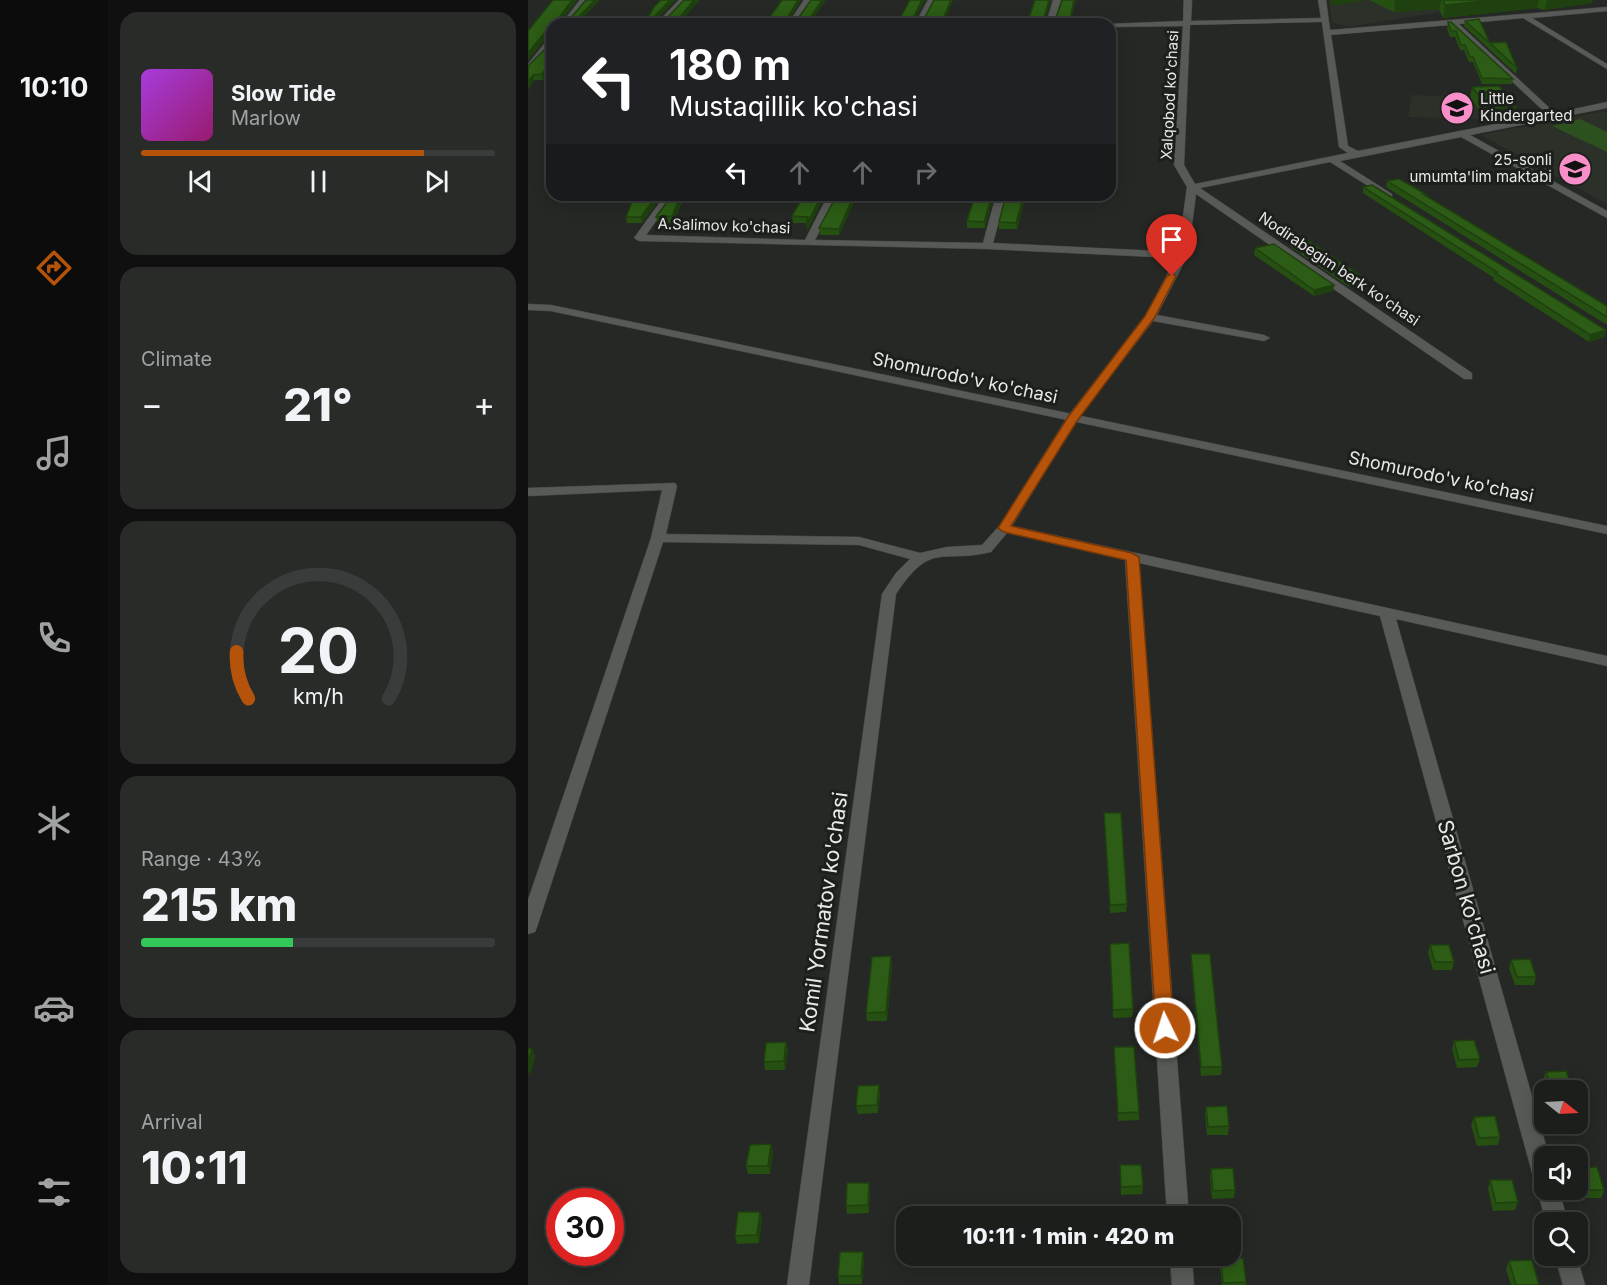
<!DOCTYPE html>
<html lang="en">
<head>
<meta charset="utf-8">
<style>
	:root { --surface:#1c1e1c; --page:#292b29; --text:#f1f3f6; --muted:#a0a2a3; --line:#3a3c3b; --accent:#b45309 }
	body { margin:0; font-family:Inter,sans-serif; background:var(--page); color:var(--text); height:100vh; display:flex; flex-direction:column; font-size:22px; white-space:nowrap }
	* { box-sizing:border-box; margin:0 }
	p { font-size:20px; color:var(--muted) }
	.icon { flex:none; width:33px; height:33px; fill:none; stroke:currentColor; stroke-width:2; stroke-linecap:round; stroke-linejoin:round }
	.map { position:relative; flex:1; overflow:hidden }
	.drawer { display:flex; flex-direction:column; gap:12px; padding:12px; background:#0f100f; width:420px }
	.drawer>* { flex:none }
	.banner { position:absolute; left:18px; top:18px; width:570px; height:183px; border-radius:18px; box-shadow:0 3px 15px #0003,0 0 0 2px var(--line); background:#202124; color:#fff; overflow:hidden }
	.needle { width:39px; rotate:108deg }
	.tools { position:absolute; left:1006px; top:1080px; display:grid; gap:12px }
	.tools a { display:grid; place-items:center; width:54px; height:54px; border-radius:12px; background:var(--surface); box-shadow:0 3px 15px #0003,0 0 0 2px var(--line); font-size:30px }
	.speed { position:absolute; left:18px; top:1188px; display:flex; gap:12px; font-size:30px; font-weight:700; text-align:center }
	.speed>* { display:grid; place-content:center; width:78px; height:78px; border-radius:50%; background:var(--surface); box-shadow:0 3px 15px #0003,0 0 0 2px var(--line); line-height:1 }
	.speed .limit { border:9px solid #d22; background:#fff; color:#111 }
	.pin { position:absolute; display:grid; place-items:center; width:51px; height:51px; color:#fff; margin:-62px -26px; border-radius:50% 50% 50% 0; rotate:-45deg; box-shadow:0 0 6px #0007 }
	.pin .icon { rotate:45deg }
	.me { position:absolute; width:66px; margin:-33px; rotate:356deg; stroke-linejoin:round; filter:drop-shadow(0 0 4px #0008) }
	.turn { display:flex; align-items:center; gap:21px; height:126px; padding:0 24px; font-size:27px }
	.turn .icon { width:78px; height:78px; stroke-width:2.5 }
	.turn b { display:block; font-size:42px; line-height:51px }
	.lanes { display:flex; align-items:center; height:57px; padding:0 24px; background:#0003; justify-content:center; gap:30px; direction:ltr }
	.lanes .off { opacity:.35 }
	.big { font-size:45px; font-weight:800; line-height:1.1 }
	.drawer .card { flex:1; display:flex; flex-direction:column; justify-content:center; gap:9px; min-width:0; padding:0 21px; border-radius:18px; background:var(--page) }
	.drawer .dial { align-items:center; gap:0 }
	.dial svg { height:156px; overflow:visible; fill:none; stroke:var(--line); stroke-width:7; stroke-linecap:round; text-anchor:middle }
	.dial text { fill:var(--text); stroke:none }
	.song { display:flex; align-items:center; gap:18px }
	.cover { width:72px; height:72px; border-radius:9px; background:linear-gradient(135deg,hsl(280 70% 55%),hsl(320 70% 35%)) }
	.played { height:6px; border-radius:3px; background:linear-gradient(90deg,var(--accent) 80%,var(--line) 80%) }
	.keys { display:flex; justify-content:space-around; direction:ltr }
	.heat { display:flex; justify-content:space-between; align-items:center; font-size:33px; direction:ltr }
	.charge { height:9px; border-radius:4px; background:linear-gradient(90deg,#34c759 43%,var(--line) 0) }
	.trip { position:absolute; left:368px; top:1206px; width:345px; height:60px; border-radius:18px; background:var(--surface); box-shadow:0 3px 15px #0003,0 0 0 2px var(--line); font-weight:800; line-height:60px; text-align:center }
	main { display:flex; flex:1; min-height:0 }
	.menu { display:flex; flex-direction:column; width:108px; justify-content:space-around; align-items:center; background:#0b0c0b; color:var(--muted) }
	.menu .icon { width:42px; height:42px }
	.menu .current { color:var(--accent) }
	.menu b { font-size:27px; color:var(--text) }
	.map>svg:first-child { display:block }
	.built { fill:#2b3128 }
	.green { fill:#2d511e }
	.lines { fill:none; stroke-linecap:round; stroke-linejoin:round }
	.minor-casing { stroke:#434542; stroke-width:1 }
	.tertiary-casing { stroke:#434542; stroke-width:1 }
	.minor { fill:#575a56; fill-rule:evenodd }
	.tertiary { fill:#575a56; fill-rule:evenodd }
	.wall { fill:#264f12 }
	.shaded-wall { fill:#1f400f }
	.building { fill:#2c5c15; stroke:#1f400f; stroke-width:1.5 }
	.route { fill:#b45309; stroke:#753606; stroke-width:1.5 }
	.labels { text-anchor:middle; stroke-width:6; stroke-linejoin:round; paint-order:stroke }
	.far-street-label { font-size:15px; fill:#e8eae7; stroke:#1c1f1c }
	.far-poi-label { font-size:15px; fill:#e8eae7; stroke:#1c1f1c; text-anchor:start }
	.street-label { font-size:18px; fill:#e8eae7; stroke:#1c1f1c }
	.near-street-label { font-size:21px; fill:#e8eae7; stroke:#1c1f1c }
</style>
</head>
<body>
<main>
<nav class="menu">
<b>10:10</b>
<svg class="icon current" aria-label="directions" viewBox="0 0 24 24"><path d="M12 3l9 9-9 9-9-9zM9 14v-3h6M13 9l2 2-2 2"/></svg>
<svg class="icon" aria-label="music" viewBox="0 0 24 24"><path d="M9 18V5l10-2v13"/><circle cx="6" cy="18" r="3"/><circle cx="16" cy="16" r="3"/></svg>
<svg class="icon" aria-label="phone" viewBox="0 0 24 24"><path d="M5 4h4l2 5-3 2q2 4 5 5l2-3 5 2v4C11 20 4 13 5 4z"/></svg>
<svg class="icon" aria-label="climate" viewBox="0 0 24 24"><path d="M12 3v18M4 7l16 10M4 17L20 7"/></svg>
<svg class="icon" aria-label="car" viewBox="0 0 24 24"><path d="M5 17H2v-5l4-1 3-4h7l3 4 3 1v5h-3M9 17h6M6 11h13"/><circle cx="7" cy="17" r="2"/><circle cx="17" cy="17" r="2"/></svg>
<svg class="icon" aria-label="filters" viewBox="0 0 24 24"><path d="M4 7h16M4 17h16"/><circle cx="9" cy="7" r="2"/><circle cx="15" cy="17" r="2"/></svg>
</nav>
<section class="drawer">
<div class="card">
<div class="song"><i class="cover"></i><div><b>Slow Tide</b><p>Marlow</p></div></div>
<div class="played"></div>
<div class="keys"><svg class="icon" aria-label="previous" viewBox="0 0 24 24"><path d="M18 5L8 12l10 7zM5 5v14"/></svg><svg class="icon" aria-label="pause" viewBox="0 0 24 24"><path d="M8 5v14M16 5v14"/></svg><svg class="icon" aria-label="next" viewBox="0 0 24 24"><path d="M6 5l10 7-10 7zM19 5v14"/></svg></div>
</div>
<div class="card"><p>Climate</p>
<div class="heat"><a>−</a><b class="big">21°</b><a>+</a></div>
</div>
<div class="card dial"><svg viewBox="0 0 100 80">
<path d="M14 69A42 42 0 1 1 86 69"/>
<path d="M14 69A42 42 0 0 1 8 45" stroke="#b45309"/>
<text x="50" y="56" font-size="32" font-weight="700">20</text>
<text x="50" y="72" font-size="11">km/h</text>
</svg></div>
<div class="card"><p>Range · 43%</p><b class="big">215 km</b><div class="charge"></div></div>
<div class="card"><p>Arrival</p><b class="big">10:11</b></div>
</section>
<div class="map">
<svg width="1079" height="1285" viewBox="0 0 1079 1285">
	<rect width="100%" height="100%" fill="#262825"/>
	<path class="built" d="M801,0h136l14,6 -131,21 -16,-5z
		M884,95l85,3 18,22 -107,-3z
		M1076,111l3,2v91l-126,-69z"/>
	<path class="green" d="M1052,119l27,13v20l-55,-26z"/>
	<g class="lines">
		<g class="minor-casing">
			<path id="minor" d="M151,0h8l-23,24h-8z
				M276,0h8l-16,24h-8z
				M400,0h8l-13,24h-8z
				M525,0h8l-7,24h-8z
				M656,0h8l-1,21 130,-3 -3,-18h8l4,30 277,-23v4l-75,7 75,46v5l-84,-51 -64,6 96,89 52,-11v6l-137,27 137,76v7l-146,-81 -121,24 52,33v4l-3,1 -59,-37 -130,26 272,185v6h-8l-268,-185 -8,61 -31,60 107,20 6,3 -6,3 -111,-20 -76,99 -65,106 595,130v10l-211,-47 153,537h-4v34h14l9,32h-22l-9,-32 1,-3 -4,-7 -154,-564 -241,-53 50,653h-22l-42,-656 -118,-27 -16,19c-50,12 -59,-12 -95,42l-87,691h-22l95,-691 14,-21 14,-14 -51,-14 -196,-3 -126,385 -2,5 -7,2v-34l123,-362 11,-48 -134,6v-8l147,-5 2,3 -11,48 193,3 61,16 27,-6 35,-2 17,-19 69,-110 77,-100 31,-58 -189,-9 -348,-8 -5,-3 31,-43h10l-29,40 159,5 23,-45h10l-23,45 168,3 13,-48h10l-13,48 185,9 9,-65 -13,-22 9,-139 -73,1v-3h-3l76,-3zM794,22l17,125 9,6 -153,31 -11,-19 6,-140zM923,25l96,89 -189,37 -10,-5 -17,-111z
				M642,1256h22l2,29h-22z
				M1027,1256h22l8,29h-22z"/>
		</g>
		<g class="tertiary-casing">
			<path id="tertiary" d="M52,0h8l-19,24h-8z
				M21,38h3v7l-24,26v-7z
				M0,304l23,1 1056,221v8l-1056,-223 -23,-1z"/>
		</g>
		<use href="#minor" class="minor"/>
		<use href="#tertiary" class="tertiary"/>
	</g>
	<path class="wall" d="M25,0h24l-15,20 16,4h-26v12l-5,1 -19,23z
		M841,0h223v3l-47,7 -8,-2 -94,10 -4,-9 -45,3z
		M937,21l25,22 -1,6 -25,-23z
		M920,22l65,57 -1,5h-30l-9,-22h-4l-5,-12h-4l-5,-13h-5l-3,-9z
		M24,42l-9,38h-9l-6,9v-23z
		M962,43l27,25 -1,6 -27,-25z
		M944,87l44,20 -2,11 -26,3 -18,-23z
		M859,181l39,15 181,110v19l-221,-138z
		M835,187l243,143 -2,7 -15,5 -96,-62 1,-2 -131,-85z
		M144,195h13l-12,28h-16l-1,-6z
		M297,195l-18,36v-8h-14l-1,-7z
		M309,195h20l-18,40h-19l-1,-7z
		M466,195l-9,33h-18v-7z
		M498,195l-9,34h-18v-7z
		M111,196l3,27h-15l-1,-6z
		M762,240l73,37 -1,7 -13,3 -60,-41z
		M727,248l79,37 -1,6 -19,5 -60,-41z
		M576,813l23,91 -1,8 -16,1z
		M582,944l23,65 -1,8 -19,1z
		M902,945l24,17 -2,8h-19l-5,-17z
		M663,954l31,113 -1,8 -20,1 -10,-114z
		M983,960l25,17 -2,8h-19l-6,-17z
		M364,965l-5,56h-20l-1,-8z
		M926,1041l26,18 -3,8 -20,1 -5,-19z
		M258,1042l2,9 -3,19h-20l-1,-8z
		M586,1047l25,65v8l-21,1z
		M1018,1072l27,18h-26l-4,-10z
		M352,1093l-2,20 -20,1 -2,-8z
		M678,1107l23,19 -1,9h-21l-2,-20z
		M946,1117l26,20 -2,8 -21,1 -6,-21z
		M245,1152l-3,22h-22l-2,-8z
		M592,1165l23,21 -1,8 -21,1z
		M1050,1168l26,22 -3,8h-22l-3,-8h2z
		M683,1169l24,21 -1,8 -22,1 -2,-22z
		M962,1180l28,22 -3,8 -22,1 -5,-22z
		M341,1183l1,8 -1,22 -22,1 -1,-8z
		M232,1212l2,8 -3,23 -22,1 -2,-8z
		M335,1252l1,8 -2,24h-23l-1,-8z
		M595,1256h24l-1,8 -23,1z
		M693,1259l25,23v3h-24l-2,-18z
		M981,1261l29,24h-27l-5,-16z"/>
	<path class="shaded-wall" d="M44,0h5l-18,24 -1,-5z
		M67,0h5l-22,24h-6z
		M142,0h6l-22,22v-5z
		M166,0h6l-21,24h-5z
		M270,0h3l-14,24 -1,-4z
		M294,0h4l-16,24h-4z
		M394,0h3l-12,23v-5z
		M423,0h2l-9,24h-3z
		M521,0h2l-7,23v-5z
		M546,0h2l-6,24h-1z
		M803,0h35l-36,6z
		M867,0h46l-2,9 -45,3z
		M965,0h46l-2,8 -94,10 2,-13z
		M1019,0h45v3l-47,7z
		M18,31l1,6 -19,23v-7z
		M24,60v7l-9,13 -1,-6z
		M5,75l1,5 -6,9v-7z
		M988,107l-2,11 -26,3 2,-12z
		M129,195h6l-21,28 -1,-6z
		M153,195h4l-12,28 -1,-7z
		M294,195h3l-18,36 -1,-6z
		M326,195h3l-18,40v-6z
		M464,195h2l-9,33 -1,-6z
		M496,195h2l-9,34 -1,-6z
		M835,277l-1,7 -13,3 1,-6z
		M806,285l-1,6 -19,5v-6z
		M1078,330l-2,7 -15,5 1,-7z
		M363,956l1,9 -5,56 -1,-9z
		M258,1042l2,9 -3,19 -1,-9z
		M4,1048l3,9 -5,19 -2,-5v-8z
		M351,1085l1,8 -2,20 -1,-8z
		M243,1144l2,8 -3,22 -2,-8z
		M341,1183l1,8 -1,22 -1,-8z
		M232,1212l2,8 -3,23 -2,-8z
		M335,1252l1,8 -2,24 -1,-8z"/>
	<path class="building" d="M25,0h19l-14,19 10,2 18,-21h9l-23,24h-20v7h-6l-18,22v-22z
		M133,0h9l-16,17v3h11l19,-20h10l-20,24h-30l10,-17z
		M254,0h16l-12,20h11l14,-20h11l-16,24h-41z
		M382,0h12l-9,18 2,3h8l11,-21h17l-10,24h-44z
		M507,0h14l-5,18 2,3h9l7,-21h12l-5,24h-42z
		M915,0h50l-48,5z
		M951,19l11,24 -25,-22z
		M920,22h3l62,57 -31,-1 -9,-21h-3l-5,-12h-4l-5,-14h-5z
		M24,42v8l-3,4 3,-1v7l-10,14 -9,1 -5,7v-16z
		M978,42l11,26 -27,-25z
		M971,86l17,21 -26,2 -18,-22z
		M871,179l27,15h-3l184,112v11l-220,-136z
		M844,185l234,145 -16,5 -95,-62 2,-1 -134,-85z
		M112,195h17l-16,22h-15l8,-20 5,-1z
		M144,195h9l-9,21 -16,1z
		M276,195h18l-16,30 2,-8 -16,-1z
		M309,195h17l-15,34 -20,-1z
		M447,195h17l-8,27 -17,-1z
		M478,195h18l-8,28 -17,-1z
		M775,237l60,40 -13,4 -60,-41z
		M746,244l60,41 -20,5 -59,-42z
		M576,813h17l6,91 -17,1z
		M601,943l4,66 -20,1 -3,-66z
		M902,945h19l5,17h-19z
		M663,954h19l12,113h-21z
		M363,956l-5,56 -20,1 6,-56z
		M1002,959l6,18h-19l-6,-17z
		M946,1040l6,19 -21,1 -5,-19z
		M258,1042l-2,19 -20,1 2,-19z
		M586,1047h20l5,65 -21,1z
		M4,1048l-4,15v-14z
		M1038,1071l7,19h-21l-6,-18z
		M351,1085l-2,20 -21,1 2,-20z
		M699,1106l2,20 -21,1 -2,-20z
		M967,1116l5,21 -21,1 -5,-21z
		M243,1144l-3,22h-22l4,-21z
		M592,1165h21l2,21 -22,1z
		M1069,1167l7,23h-21l-5,-13v-9z
		M705,1168l2,22 -22,1 -2,-22z
		M962,1180h22l6,22 -22,1z
		M319,1183h22l-1,22 -22,1z
		M210,1212h22l-3,23 -22,1z
		M312,1252h23l-2,24h-23z
		M596,1256h23v1h-23z
		M715,1258l3,24 -23,1 -2,-24z
		M1004,1260l7,25h-23l-7,-24z"/>
	<path class="route" d="M644,273l4,3 -21,41 -78,104 -66,105 121,27 7,4 35,471 -3,5 -6,2 -6,-2 -3,-5 -30,-468 -122,-28 -6,-4 70,-111 77,-101 22,-40z"/>
	<defs>
		<g id="school-disc" transform="scale(1.725)"><circle r="9.5" fill="#f98fc8" stroke="#1c1f1c"/><path d="M0-5L7-2L0 1L-7-2ZM-4 1L0 2.5L4 1V4Q0 6-4 4Z" fill="#111"/></g>
	</defs>
	<g fill-rule="evenodd">
		<use href="#school-disc" x="929" y="108"/>
		<use href="#school-disc" x="1047" y="169"/>
	</g>
	<g class="labels">
		<g class="far-street-label">
			<text transform="translate(642 95) rotate(-87)" y="5">Xalqobod ko'chasi</text>
			<text transform="translate(196 226) rotate(2)" y="5">A.Salimov ko'chasi</text>
			<text transform="translate(811 269) rotate(34)" y="5">Nodirabegim berk ko'chasi</text>
		</g>
		<g class="far-poi-label">
			<text x="952" y="104">Little<tspan x="952" dy="17">Kindergarted</tspan></text>
			<text x="1024" y="165" text-anchor="end">25-sonli<tspan x="1024" dy="17">umumta'lim maktabi</tspan></text>
		</g>
		<g class="street-label">
			<text transform="translate(437 378) rotate(12)" y="6">Shomurodo'v ko'chasi</text>
			<text transform="translate(913 477) rotate(12)" y="6">Shomurodo'v ko'chasi</text>
		</g>
		<g class="near-street-label">
			<text transform="translate(938 897) rotate(74)" y="7">Sarbon ko'chasi</text>
			<text transform="translate(296 912) rotate(-82)" y="7">Komil Yormatov ko'chasi</text>
		</g>
	</g>
</svg>
<div class="tools">
<a><svg class="needle" viewBox="-14 -14 28 28"><path d="M0-13l5 13h-10z" fill="#e53935"/><path d="M0 13l5-13h-10z" fill="#a0a2a3"/></svg></a>
<a><svg class="icon" aria-label="sound" viewBox="0 0 24 24"><path d="M4 9h4l5-4v14l-5-4H4zM17 9q2 3 0 6"/></svg></a>
<a><svg class="icon" aria-label="search" viewBox="0 0 24 24"><circle cx="10" cy="10" r="6"/><path d="M15 15l6 6"/></svg></a>
</div>
<div class="speed"><div class="limit">30</div></div>
<div class="pin" style="left:644px;top:276px;background:#d93025"><svg class="icon" aria-label="arrive" viewBox="0 0 24 24"><path d="M6 21V4h12l-3 4 3 4H6"/></svg></div>
<svg class="me" style="left:637px;top:1028px" viewBox="-20 -20 40 40"><circle r="17" fill="#b45309" stroke="#fff" stroke-width="3"/><path d="M0-11L8 9 0 5-8 9z" fill="#fff"/></svg>
<div class="trip">10:11 · 1 min · 420 m</div>
<div class="banner">
<div class="turn"><svg class="icon" aria-label="left" viewBox="0 0 24 24"><path d="M17 20v-9H6M10 6l-5 5 5 5"/></svg><div><b>180 m</b>Mustaqillik ko'chasi</div></div>
<div class="lanes"><svg class="icon" aria-label="left" viewBox="0 0 24 24"><path d="M17 20v-9H6M10 6l-5 5 5 5"/></svg><svg class="icon off" aria-label="ahead" viewBox="0 0 24 24"><path d="M12 20V5M6 11l6-6 6 6"/></svg><svg class="icon off" aria-label="ahead" viewBox="0 0 24 24"><path d="M12 20V5M6 11l6-6 6 6"/></svg><svg class="icon off" aria-label="right" viewBox="0 0 24 24"><path d="M7 20v-9h11M14 6l5 5-5 5"/></svg></div>
</div>
</div>
</main>
</body>
</html>
